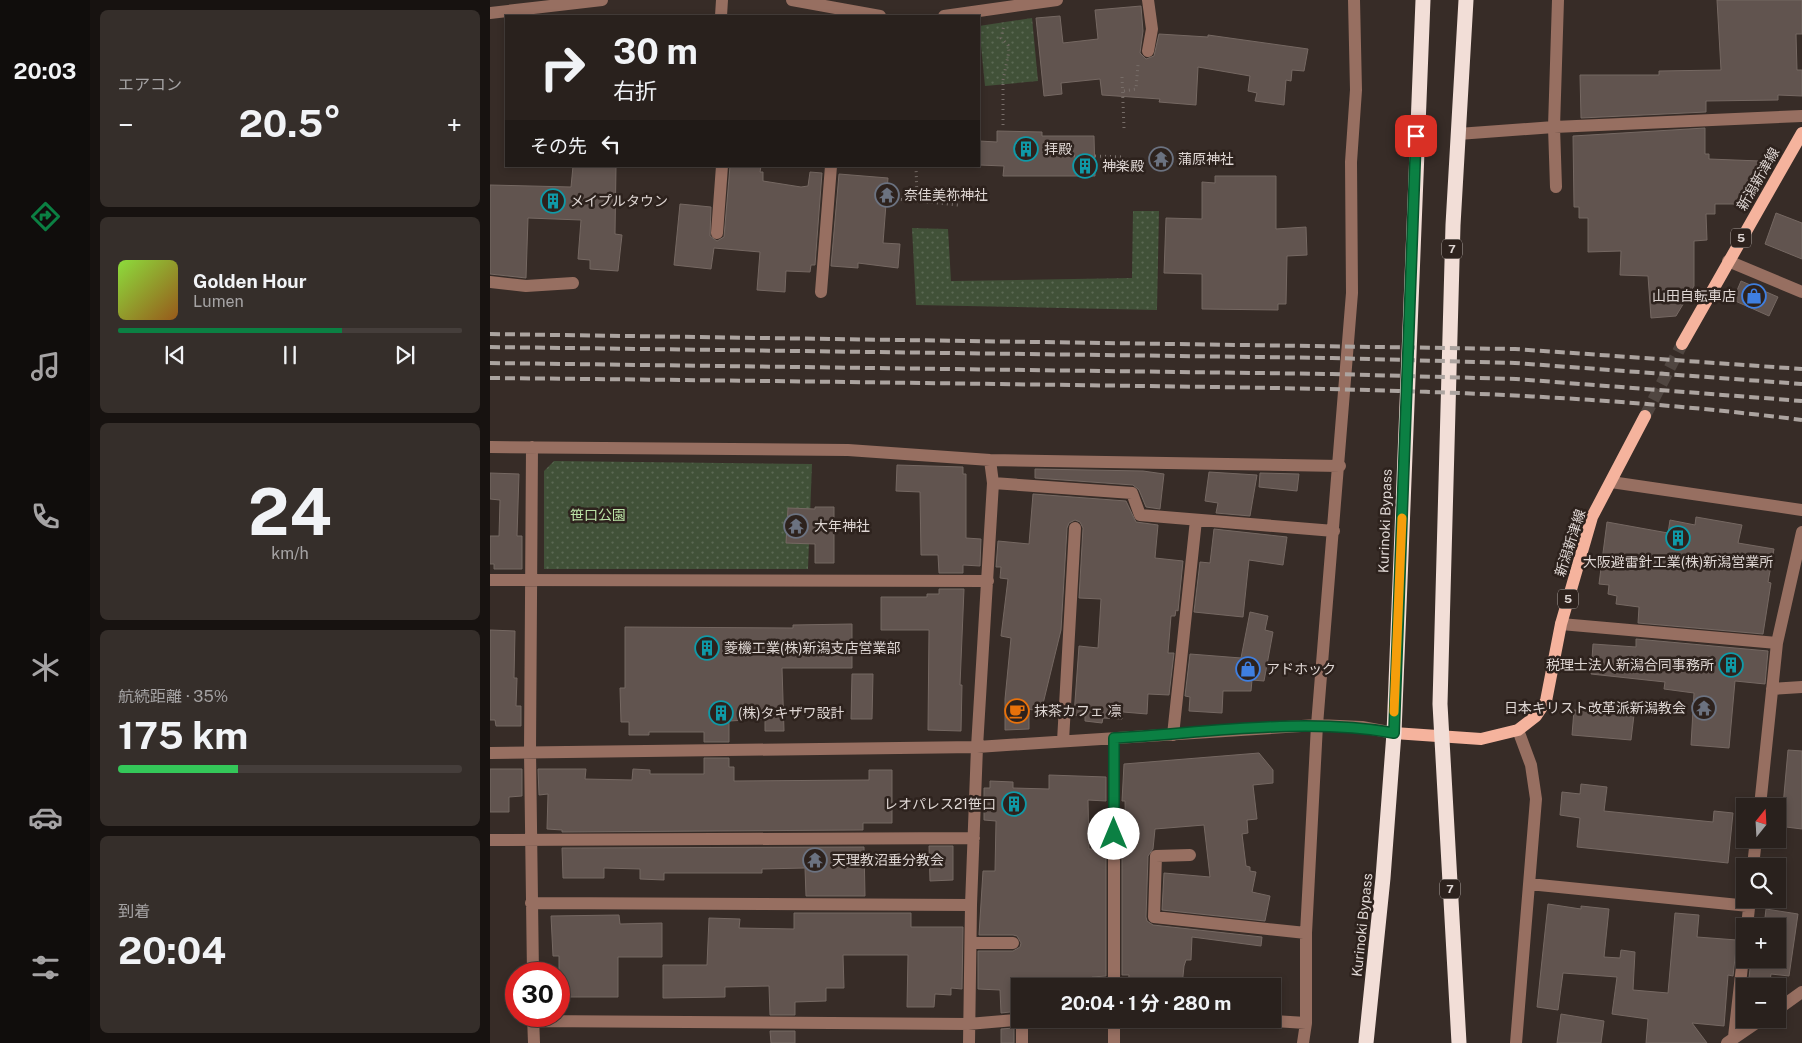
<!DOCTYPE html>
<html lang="ja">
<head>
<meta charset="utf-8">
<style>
	:root { --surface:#29211d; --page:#352e2a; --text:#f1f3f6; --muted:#a5a3a4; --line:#453e3b; --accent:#0b8043 }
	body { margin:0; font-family:"Public Sans","Noto Sans JP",sans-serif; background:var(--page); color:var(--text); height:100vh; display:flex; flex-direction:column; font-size:19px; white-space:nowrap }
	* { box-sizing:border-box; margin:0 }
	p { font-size:16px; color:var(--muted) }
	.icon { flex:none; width:28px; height:28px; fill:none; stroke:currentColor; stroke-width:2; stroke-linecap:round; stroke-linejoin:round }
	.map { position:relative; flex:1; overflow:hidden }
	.drawer { display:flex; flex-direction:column; gap:10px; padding:10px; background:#171210; width:400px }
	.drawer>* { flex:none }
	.guide { position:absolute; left:15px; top:15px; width:475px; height:152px; border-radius:0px; box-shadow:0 2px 8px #0003,0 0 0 1px var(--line); background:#29211d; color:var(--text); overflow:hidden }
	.needle { width:32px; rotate:18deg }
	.controls { position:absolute; left:1246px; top:798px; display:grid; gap:10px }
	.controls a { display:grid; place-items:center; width:50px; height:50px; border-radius:0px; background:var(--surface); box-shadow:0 2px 8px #0003,0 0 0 1px var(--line); font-size:25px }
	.speed { position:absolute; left:15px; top:962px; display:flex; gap:10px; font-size:25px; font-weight:700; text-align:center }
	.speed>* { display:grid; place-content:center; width:65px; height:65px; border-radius:50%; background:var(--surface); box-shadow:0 2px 8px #0003,0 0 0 1px var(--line); line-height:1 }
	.speed .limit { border:8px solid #d22; background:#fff; color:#111 }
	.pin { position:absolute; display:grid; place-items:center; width:42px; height:42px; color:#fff; margin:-21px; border-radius:10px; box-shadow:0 2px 8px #0006 }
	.me { position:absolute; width:55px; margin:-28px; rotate:0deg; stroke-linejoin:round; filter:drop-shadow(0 0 4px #0008) }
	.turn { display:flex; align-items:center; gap:18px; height:105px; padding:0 25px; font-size:22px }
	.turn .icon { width:65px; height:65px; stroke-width:2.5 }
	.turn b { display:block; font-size:35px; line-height:42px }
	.then { display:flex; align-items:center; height:48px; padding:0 25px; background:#0003; gap:10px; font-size:19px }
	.big { font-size:38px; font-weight:700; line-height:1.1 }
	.drawer .card { flex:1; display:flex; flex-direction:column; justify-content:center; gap:8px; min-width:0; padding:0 18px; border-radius:8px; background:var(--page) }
	.drawer .dial { align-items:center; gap:0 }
	.dial b { font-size:65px; line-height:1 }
	.song { display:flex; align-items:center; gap:15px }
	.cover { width:60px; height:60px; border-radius:8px; background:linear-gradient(135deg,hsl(90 70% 55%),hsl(30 70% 35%)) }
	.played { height:5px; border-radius:2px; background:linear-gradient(90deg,var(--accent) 65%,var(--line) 65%) }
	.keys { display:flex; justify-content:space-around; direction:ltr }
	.heat { display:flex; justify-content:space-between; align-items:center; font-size:28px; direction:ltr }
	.charge { height:8px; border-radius:4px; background:linear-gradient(90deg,#34c759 35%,var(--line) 0) }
	.trip { position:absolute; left:521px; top:978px; width:270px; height:50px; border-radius:0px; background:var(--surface); box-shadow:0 2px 8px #0003,0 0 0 1px var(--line); font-weight:700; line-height:50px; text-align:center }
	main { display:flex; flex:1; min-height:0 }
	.tab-bar { display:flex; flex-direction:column; width:90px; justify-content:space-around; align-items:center; background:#100d0c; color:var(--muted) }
	.tab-bar .icon { width:35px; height:35px }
	.tab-bar .selected { color:var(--accent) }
	.tab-bar b { font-size:22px; color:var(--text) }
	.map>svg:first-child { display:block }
	.park { fill:url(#park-dots) }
	.building { fill:#61544f; stroke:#756862 }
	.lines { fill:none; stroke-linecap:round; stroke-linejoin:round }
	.major-tunnel { stroke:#504641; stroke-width:12; stroke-dasharray:12 6; stroke-linecap:butt }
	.path { stroke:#776d68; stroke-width:3; stroke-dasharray:1 4; stroke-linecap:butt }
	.minor { stroke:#976f61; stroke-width:12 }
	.major { stroke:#f5b39d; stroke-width:12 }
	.highway { stroke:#f2ded7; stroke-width:15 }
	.rail { stroke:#aca4a0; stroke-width:4; stroke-dasharray:10 5; stroke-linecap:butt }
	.route-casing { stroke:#07532c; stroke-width:12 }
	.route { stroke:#0b8043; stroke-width:9 }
	.slow { stroke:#f59e0b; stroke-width:9 }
	.labels { text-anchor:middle; stroke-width:5; stroke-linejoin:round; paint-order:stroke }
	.shield { fill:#2d221d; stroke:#aaa19d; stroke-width:1 }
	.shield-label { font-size:12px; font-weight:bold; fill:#dfd7d4 }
	.poi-label { font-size:14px; fill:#dfd7d4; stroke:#2d221d; text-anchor:start }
	.street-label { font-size:14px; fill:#dfd7d4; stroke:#2d221d }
	.park-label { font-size:14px; fill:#bbe3a6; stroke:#2d221d }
</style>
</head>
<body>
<main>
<nav class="tab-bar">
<b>20:03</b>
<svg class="icon selected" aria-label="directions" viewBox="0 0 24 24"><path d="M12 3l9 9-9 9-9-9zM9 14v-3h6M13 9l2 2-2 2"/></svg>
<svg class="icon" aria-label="music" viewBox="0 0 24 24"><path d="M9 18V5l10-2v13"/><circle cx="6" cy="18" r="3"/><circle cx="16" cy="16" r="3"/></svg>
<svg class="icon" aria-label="phone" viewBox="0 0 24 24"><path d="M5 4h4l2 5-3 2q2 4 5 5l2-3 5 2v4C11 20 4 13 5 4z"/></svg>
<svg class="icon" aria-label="climate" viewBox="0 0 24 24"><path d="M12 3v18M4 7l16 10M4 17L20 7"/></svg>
<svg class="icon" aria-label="car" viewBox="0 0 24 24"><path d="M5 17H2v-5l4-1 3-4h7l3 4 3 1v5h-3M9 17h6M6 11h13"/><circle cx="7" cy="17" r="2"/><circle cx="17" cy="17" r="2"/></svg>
<svg class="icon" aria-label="filters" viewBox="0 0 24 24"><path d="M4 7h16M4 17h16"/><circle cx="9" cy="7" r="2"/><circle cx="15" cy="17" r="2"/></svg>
</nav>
<section class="drawer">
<div class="card"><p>エアコン</p>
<div class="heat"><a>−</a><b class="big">20.5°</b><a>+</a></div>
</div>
<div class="card">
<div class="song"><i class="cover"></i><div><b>Golden Hour</b><p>Lumen</p></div></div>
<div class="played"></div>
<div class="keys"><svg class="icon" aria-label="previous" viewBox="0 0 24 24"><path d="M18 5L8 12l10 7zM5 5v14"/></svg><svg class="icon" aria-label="pause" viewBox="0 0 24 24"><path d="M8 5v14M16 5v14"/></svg><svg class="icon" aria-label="next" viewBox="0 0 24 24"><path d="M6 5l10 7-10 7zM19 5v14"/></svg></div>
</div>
<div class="card dial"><b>24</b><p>km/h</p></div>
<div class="card"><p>航続距離 · 35%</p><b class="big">175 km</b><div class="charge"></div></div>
<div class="card"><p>到着</p><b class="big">20:04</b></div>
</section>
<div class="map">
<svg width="1312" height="1043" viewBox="0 0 1312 1043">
	<defs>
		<pattern id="park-dots" width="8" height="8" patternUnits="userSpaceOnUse" patternTransform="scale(1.25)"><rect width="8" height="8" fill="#415138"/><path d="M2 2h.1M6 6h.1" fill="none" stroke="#5c6954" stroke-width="1.8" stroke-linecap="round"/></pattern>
	</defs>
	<rect width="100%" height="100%" fill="#372c27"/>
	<path class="park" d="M542,18l6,63 -53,5 -6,-60z
		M643,211h26l-2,99 -241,-5 -4,-77 36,1 3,52 181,-3z
		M64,461l258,3 -4,105h-264v-98z"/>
	<path class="building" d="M1227,0h85v34h-6l1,36h5v26l-24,-1v5l-72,1v11l-125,6 -1,-43h79v-4l62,-1z
		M651,6l2,25 -3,22 6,6 8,-3 5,-22 49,3v-2l100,14 -4,22 -12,-1 -1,11 -5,-1 -2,25 -29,-4 2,-8 -9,-2 2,-15 -52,-9 -2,38 -37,-3 1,-3 -58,-4 -2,-16 -39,4 1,11 -18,2 -8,-78 24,-2 3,27 35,-4 -3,-29z
		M1215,128v26h4v5l51,2 -1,25h-7l-12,18h-25v10h-9l1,26 -13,1v45l-18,30 -25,2 -3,-42 -28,-1 1,-24 -33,1v-34h-9v-11h-5l-1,-71z
		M507,131l45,1v4h52l1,40h-92l1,-10 -25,-1v-24l18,1z
		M83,166h43l-1,68 7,1 -4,36 -28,-2v-9l-12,-1 3,-39 -53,-2 -2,60 -36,-4v-89l81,2z
		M240,166h31l-1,6h3v9l38,6 7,-1 2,-14 12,1 -7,92h-4l-1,7 -24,-1 -1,21 -28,-2 3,-38 -46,-4 -3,21 -37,-4 6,-61 31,3 -1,29 7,5 7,-4z
		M349,174l49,4 -5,65 17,1 -2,24 -40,-5v5l-27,-2z
		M725,176h61v53l30,-2 1,28 -20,1 -1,48h-8v6l-76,-1v-35l-38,-1 2,-55 36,1v-37l13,1z
		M1286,213l26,10v36l-37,-15z
		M1251,281l37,16 -9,19 -36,-16z
		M407,465l66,2v7h3v64l15,1 -1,27 -17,-1v8h-24l-1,-18h-17l-1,-63 -24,-1z
		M545,469l108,2 21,3 -4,35 -14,-2 -7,-17 -6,-5 -98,-7z
		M719,472l48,3 -7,41 -34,-3 2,-10 -13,-2z
		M0,473l29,1 -2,62h5v33h-28v-5h-4v-28h9l1,-36 -10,-1z
		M770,473l39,1 -2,17 -38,-4z
		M543,494l93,7 10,21 22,3 -3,33 28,3 -5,50 -2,-1 -1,6h-4l-3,37h6l-5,42 -21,-1 -1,20 -24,-2 -1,7 -19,-1 -1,5 -17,-2v-5l-11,-1 5,-69 19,2 3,-49 -22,-1 4,-70 -3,-6 -5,-2 -6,3 -2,5 -6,102 -20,82 -12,-3v20l-24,1v-31l6,-61 -10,-2 7,-57 -8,-1 1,-11h-5l2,-26 31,3z
		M325,507h19v56h-19v-19l-29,-1 2,-35 27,1z
		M1206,517l46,8 -4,18 36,6 -6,33 3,1 -8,51 -125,-11 1,-16 -23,-3 1,-8 -9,-2 1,-9 -10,-1 8,-62 61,11 2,-13 25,5z
		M724,529l73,8 -4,28 -34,-5 -6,57 -49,-5 6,-50 10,1z
		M449,589h25l-4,96h2l-1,46 -33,-1 1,-100h-48v-33h46v-3h12z
		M760,612l18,4 -3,14 8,2 -9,49 -12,-1 -1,11h-28l-1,22 -33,-2 1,-14 -5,-1 5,-42 51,4z
		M362,624v44h-70l2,63h-19v-12l-36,2v21h-25v-10h-55v3h-20v-13h-8l-1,-34h5v-61l168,1v-3z
		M0,630l25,1 -1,47h3l-1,28h5v20h-25l-1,-6h-5z
		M1146,639l132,12 -3,33 -30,-3 -6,67 -38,-3 3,-52 -30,-4 1,-7 -74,-8 2,-30 43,3z
		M362,674h21l-1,45h-21z
		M1084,710l60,5 -3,25 -59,-5z
		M1298,750l14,1v78l-24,-3 2,-20h3z
		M769,753l14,17v13l-20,2 4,34 -10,1 1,13 -6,1 4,32 4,1v4l6,1 -4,20 18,4 -5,25 -103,-11 2,-37 46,4 -6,-52 -49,4 -2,20 -5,7 -2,61 1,4 6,4 109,12 -1,9 -69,-9 -1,23h-5l-2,6 -2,20h-54l1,-11h-7v-126h2v-8h2l-1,-40h-3l2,-37z
		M214,758h25v9h5v14l135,-1v-10h23v53h-29v7l-301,2v-2l-15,-1 1,-35 -9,1 -1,-26h48l-1,10 47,1 1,-11 17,1v4h54z
		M0,769h32v27l-13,1v15h-19z
		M559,775l57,2v24l-18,-1 1,49h17v127l-14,1v9h-72v25l-19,2 -1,-23 -22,-1v-38h35l7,-4 1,-4 -4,-7 -4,-1h-34l4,-64h12l1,-50 -12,-1v-32h6v-7l23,1v6l36,1z
		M1091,784l26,3 -3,24 109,11 1,-11 19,2 -5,50 -151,-16 3,-29 -20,-3 2,-23 18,2z
		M439,846h24v34l-23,1z
		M374,847l1,49h-59l-1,-28 -43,1v4h-98v7l-24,-1v-10l-36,-1v10h-41l-1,-30z
		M1058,904l33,5v-3l28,3 -5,48 16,1 1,-8 14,2 -2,38 35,3 7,-80 24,2 -2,22 40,3 -4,36 -5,-1 -4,51 -32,-3 15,20h-61l2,-24 -36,-5 5,-37 -54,-4 -5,37 -21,-3z
		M1276,909l32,5 -9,62 -18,-2 -1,7 -21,-3 2,-19h27v-33h-14z
		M304,913h117v14h52l-1,62 -11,-1v7l-16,-1 -1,13h-27l1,-52h-65l1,33h-18v13l-31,1v13h-25l-1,-29 -44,1v10l-62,1v-33h44l2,-47 31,1 -1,9 55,1z
		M129,915l1,9 42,-1v34h-44v40h-59v-41h-6l-2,-40z
		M1071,1014l43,7 -3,22h-44z
		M524,1028v15h-13v-14z
		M280,1031h25v12h-24z"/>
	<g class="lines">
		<path class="major-tunnel" d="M1155,416l37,-72"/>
		<path class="path" d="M632,77l2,51
			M634,91l12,-2 2,-24
			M513,125v-45l6,-29 -1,-6 -7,-7 3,-13
			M559,155l26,1
			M605,156l29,1
			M396,198l31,3 -1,-35
			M427,201l41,4"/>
		<path class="minor" d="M302,0l88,16
			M658,0l4,29 -4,22
			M0,13l112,-13
			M231,16l1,-16
			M454,16l113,-16
			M968,134l96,-7 4,-127
			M1066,187l-2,-60 248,-11
			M227,233l5,-67
			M1238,261l74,31
			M0,282l36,4 47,-3
			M331,292l10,-126
			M0,447l358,3 142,10 350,6
			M42,447l-2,305 3,222
			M1121,482l191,28
			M503,483l139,10 8,22 194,16
			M0,580l498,1
			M1071,624l216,19
			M1282,689l30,-2
			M683,735l23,-215
			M573,741l12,-213
			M0,753l487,-6 340,-22 45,2 32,6
			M1270,806l17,-163 25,-111
			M0,840l484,-2
			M700,855l-34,1 -2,61 152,16
			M1263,866l3,-27
			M1039,884l220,22
			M41,903l440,2
			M1257,926l3,-27
			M481,943h42
			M624,986v-248
			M1288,1009l24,-17
			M43,1016l1,27
			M624,1019v24
			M755,1019l61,4
			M43,1021l435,3 60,-5
			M1244,1037l11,-97
			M479,1043l2,-138 6,-158 16,-264 -3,-23
			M532,1043v-24
			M813,1043l3,-20v-90l11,-208 35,-432 -1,-131 5,-72 -2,-90
			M1026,1043l20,-244 -5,-34 -13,-35
			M1237,1043l35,-24"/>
		<path class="major" d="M1192,344l120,-211
			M904,733l87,6 37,-9 18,-14 10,-15 15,-77 31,-107 53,-101"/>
		<path class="highway" d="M876,1043l17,-165 11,-145 29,-733
			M969,1043l-19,-339 13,-479 13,-225"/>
		<path class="rail" d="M0,334l1025,15 287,20
			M0,347l842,11 183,5 287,21
			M0,363l842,11 184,5 286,22
			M0,378c218,2 436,5 653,8 220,3 440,6 659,34"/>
	</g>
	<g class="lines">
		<g class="route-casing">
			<path id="route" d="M624,834v-96c90,-5 191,-21 280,-5l22,-597"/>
		</g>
		<use href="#route" class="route"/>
		<path class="slow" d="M904,712l8,-194"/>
	</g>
	<defs>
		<g id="building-ring" transform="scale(1.25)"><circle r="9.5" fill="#2d221d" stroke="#0f9aa8" stroke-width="1.5"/><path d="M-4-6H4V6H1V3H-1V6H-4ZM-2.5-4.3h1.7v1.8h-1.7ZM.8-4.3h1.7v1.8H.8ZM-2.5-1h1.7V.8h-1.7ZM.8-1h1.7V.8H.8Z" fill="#0f9aa8"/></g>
		<g id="temple-ring" transform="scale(1.25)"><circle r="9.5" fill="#2d221d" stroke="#6b7280" stroke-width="1.5"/><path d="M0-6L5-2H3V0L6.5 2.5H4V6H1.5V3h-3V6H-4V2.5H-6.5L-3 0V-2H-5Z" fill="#6b7280"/></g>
		<g id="shop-ring" transform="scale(1.25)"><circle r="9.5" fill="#2d221d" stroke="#3f7fe0" stroke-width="1.5"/><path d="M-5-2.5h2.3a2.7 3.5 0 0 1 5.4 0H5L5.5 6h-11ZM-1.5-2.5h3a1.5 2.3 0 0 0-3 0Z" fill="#3f7fe0"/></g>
		<g id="cafe-ring" transform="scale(1.25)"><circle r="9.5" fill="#2d221d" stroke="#e8710a" stroke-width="1.5"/><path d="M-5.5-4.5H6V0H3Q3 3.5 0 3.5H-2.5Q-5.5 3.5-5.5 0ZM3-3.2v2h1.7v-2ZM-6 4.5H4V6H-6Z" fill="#e8710a"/></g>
	</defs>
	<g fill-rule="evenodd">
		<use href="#building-ring" x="536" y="149"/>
		<use href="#temple-ring" x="671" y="159"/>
		<use href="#building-ring" x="595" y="166"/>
		<use href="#temple-ring" x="397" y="195"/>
		<use href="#building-ring" x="63" y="201"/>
		<use href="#shop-ring" x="1264" y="296"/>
		<use href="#temple-ring" x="306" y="526"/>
		<use href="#building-ring" x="1188" y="538"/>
		<use href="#building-ring" x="217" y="648"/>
		<use href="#building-ring" x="1241" y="665"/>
		<use href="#shop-ring" x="758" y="669"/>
		<use href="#temple-ring" x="1214" y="708"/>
		<use href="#cafe-ring" x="527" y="711"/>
		<use href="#building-ring" x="231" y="713"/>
		<use href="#building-ring" x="524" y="804"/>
		<use href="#temple-ring" x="325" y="860"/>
	</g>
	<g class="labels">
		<g class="shield">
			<rect x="1241" y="228.5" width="20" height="19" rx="4"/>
			<rect x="952" y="239.5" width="20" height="19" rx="4"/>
			<rect x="1068" y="589.5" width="20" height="19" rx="4"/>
			<rect x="950" y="879.5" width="20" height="19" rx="4"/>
		</g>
		<g class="shield-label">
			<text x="1251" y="242">5</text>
			<text x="962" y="253">7</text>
			<text x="1078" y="603">5</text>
			<text x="960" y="893">7</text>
		</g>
		<g class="poi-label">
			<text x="554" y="154">拝殿</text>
			<text x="688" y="164">蒲原神社</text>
			<text x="612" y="171">神楽殿</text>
			<text x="414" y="200">奈佳美祢神社</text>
			<text x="80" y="206">メイプルタウン</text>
			<text x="1246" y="301" text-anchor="end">山田自転車店</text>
			<text x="324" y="531">大年神社</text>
			<text x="1188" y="567" text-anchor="middle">大阪避雷針工業(株)新潟営業所</text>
			<text x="234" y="653">菱機工業(株)新潟支店営業部</text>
			<text x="1224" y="670" text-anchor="end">税理士法人新潟合同事務所</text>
			<text x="776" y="674">アドホック</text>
			<text x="1196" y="713" text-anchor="end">日本キリスト改革派新潟教会</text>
			<text x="544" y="716">抹茶カフェ 凛</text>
			<text x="248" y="718">(株)タキザワ設計</text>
			<text x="506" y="809" text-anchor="end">レオパレス21笹口</text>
			<text x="342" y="865">天理教沼垂分教会</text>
		</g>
		<g class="street-label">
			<text transform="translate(1268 179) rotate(-60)" y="5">新潟新津線</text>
			<text transform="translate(895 521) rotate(-88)" y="5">Kurinoki Bypass</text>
			<text transform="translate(1080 543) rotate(-72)" y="5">新潟新津線</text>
			<text transform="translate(872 925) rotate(-84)" y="5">Kurinoki Bypass</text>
		</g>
		<g class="park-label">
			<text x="108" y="520">笹口公園</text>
		</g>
	</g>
</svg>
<div class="controls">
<a><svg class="needle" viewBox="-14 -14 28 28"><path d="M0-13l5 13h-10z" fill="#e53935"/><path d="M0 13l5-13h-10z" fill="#a5a3a4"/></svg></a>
<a><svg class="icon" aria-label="search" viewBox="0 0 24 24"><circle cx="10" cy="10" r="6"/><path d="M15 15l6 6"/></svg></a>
<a>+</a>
<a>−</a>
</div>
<div class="speed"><div class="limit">30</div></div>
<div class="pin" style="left:926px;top:136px;background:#d93025"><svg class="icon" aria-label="arrive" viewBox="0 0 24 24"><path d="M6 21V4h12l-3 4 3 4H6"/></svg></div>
<svg class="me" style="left:624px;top:834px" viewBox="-20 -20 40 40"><circle r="19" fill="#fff"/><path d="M0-13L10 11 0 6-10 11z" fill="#0b8043"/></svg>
<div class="trip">20:04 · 1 分 · 280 m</div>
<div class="guide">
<div class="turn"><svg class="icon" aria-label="right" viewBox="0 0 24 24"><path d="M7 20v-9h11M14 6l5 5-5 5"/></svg><div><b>30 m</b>右折</div></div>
<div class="then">その先<svg class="icon" aria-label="left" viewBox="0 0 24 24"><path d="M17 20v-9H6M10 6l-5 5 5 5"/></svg></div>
</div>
</div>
</main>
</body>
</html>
